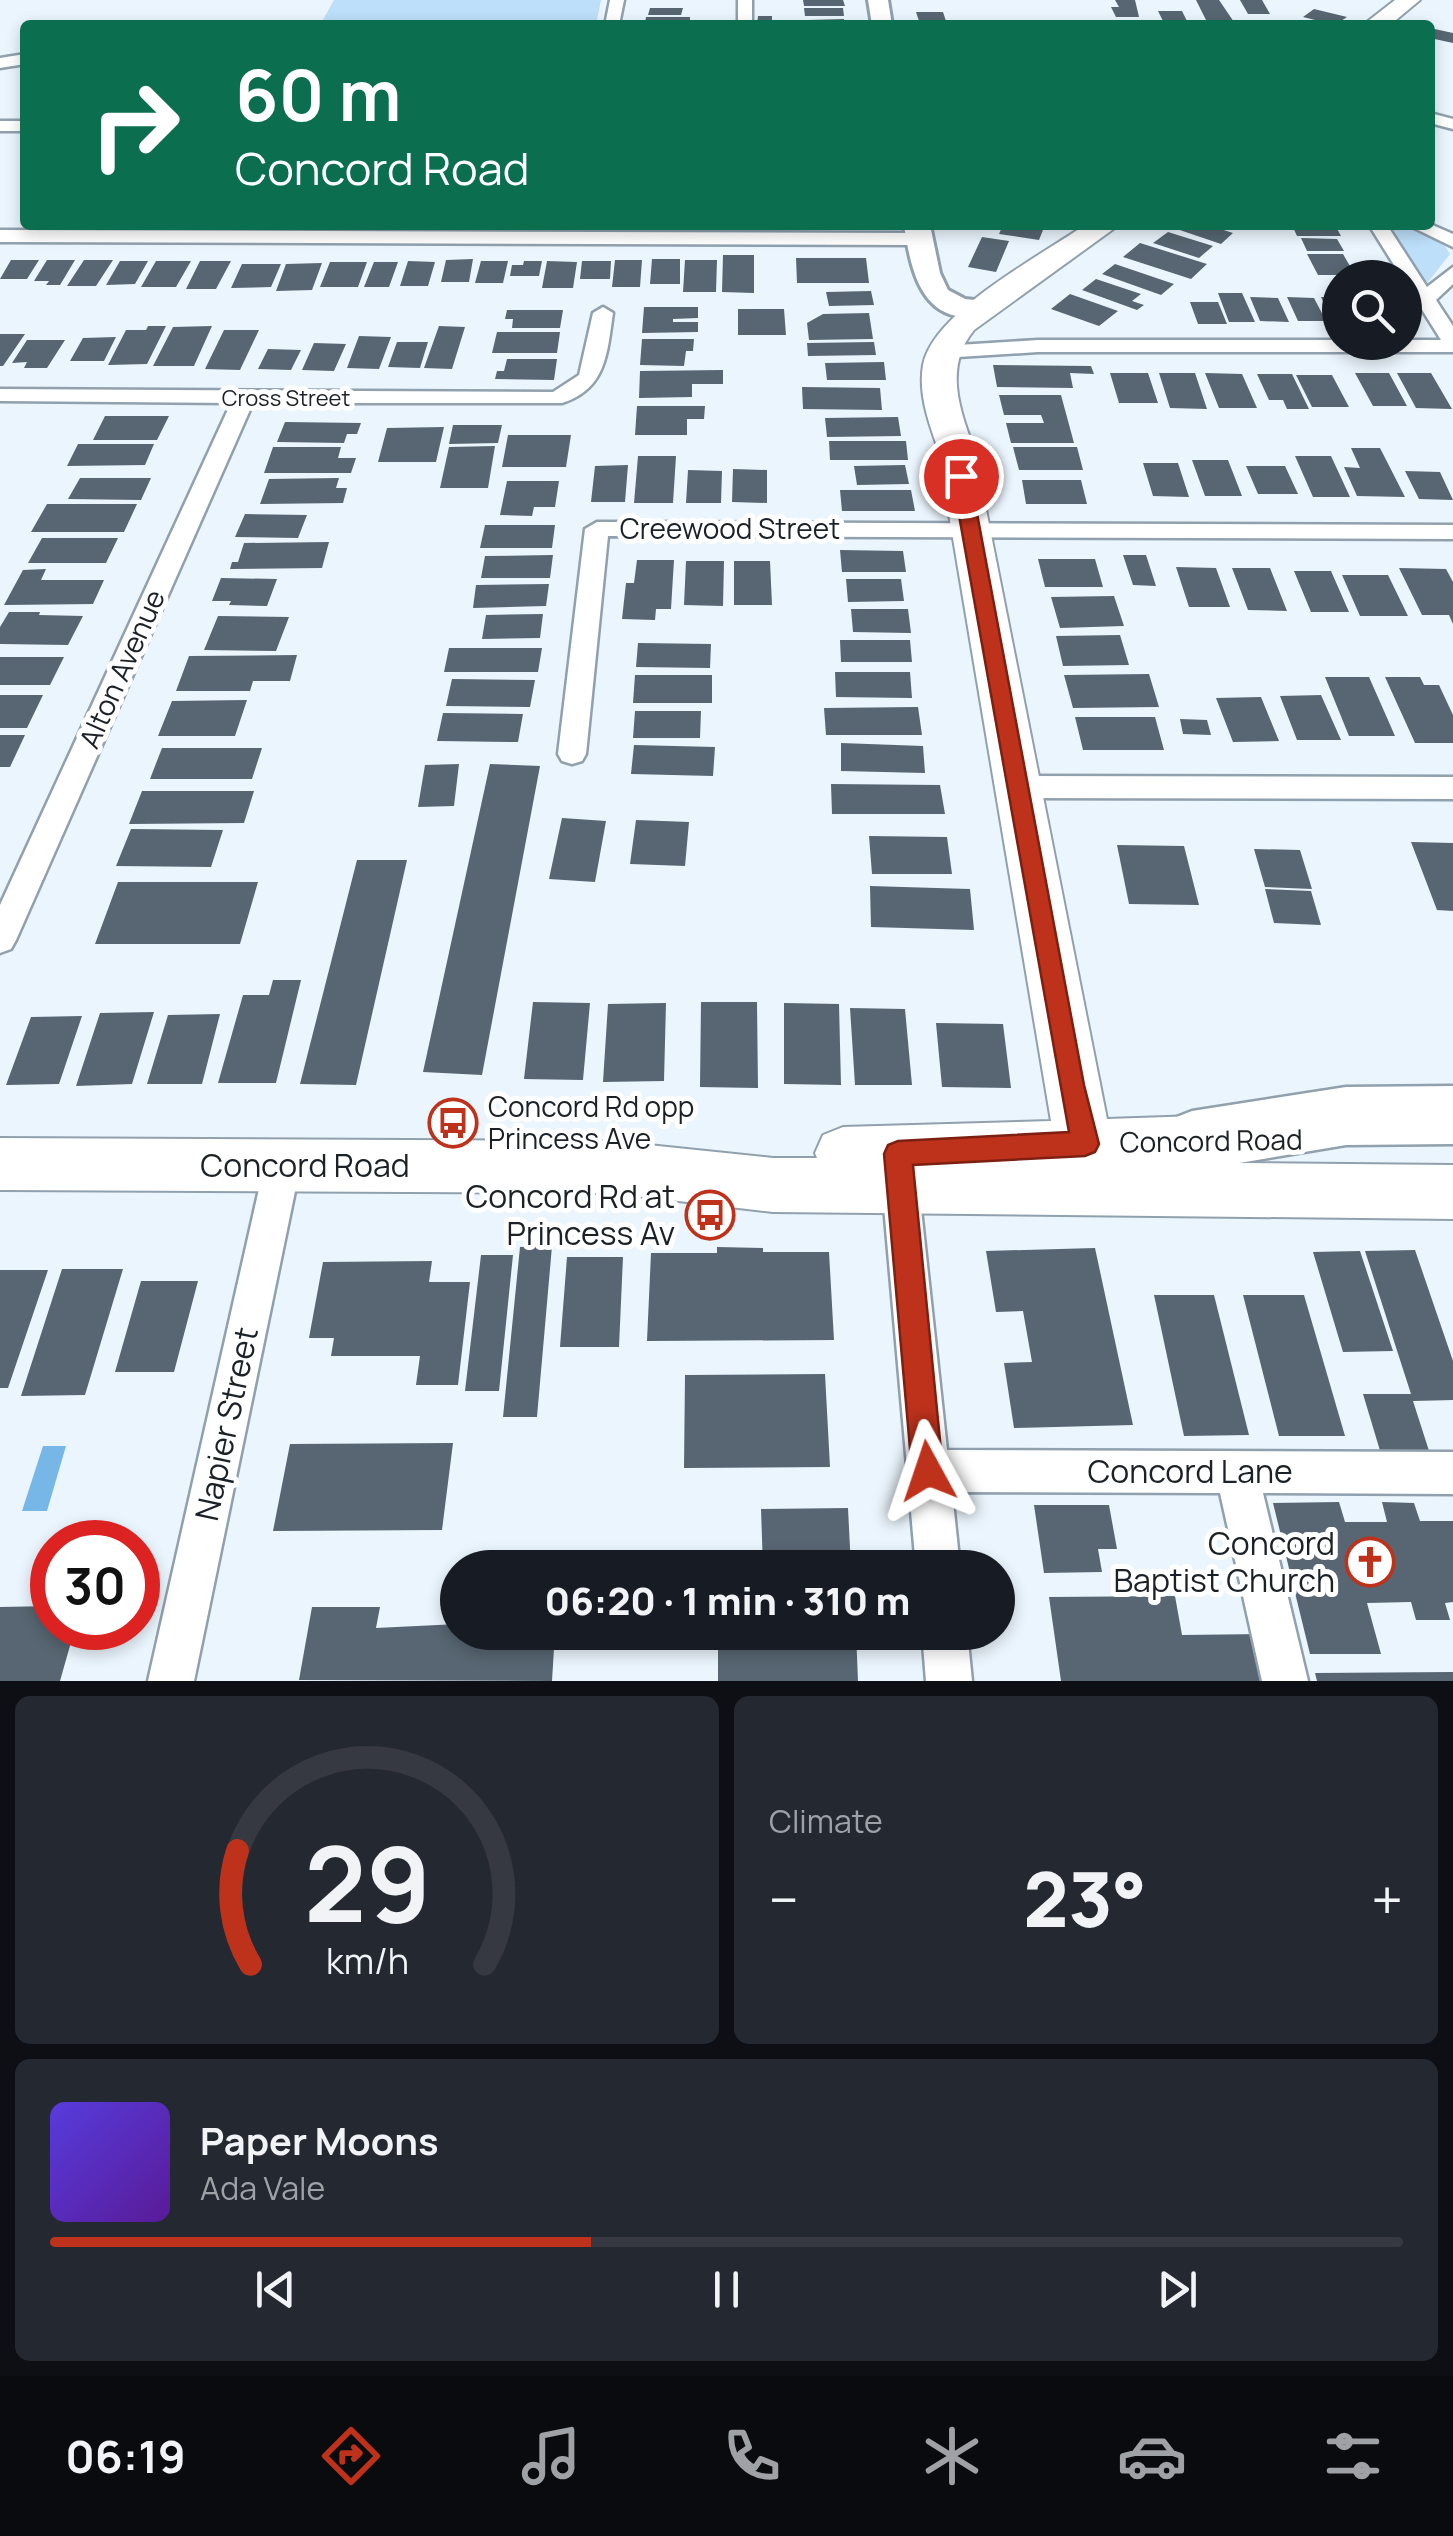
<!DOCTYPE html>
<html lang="en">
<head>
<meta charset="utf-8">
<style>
	:root { --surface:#171b24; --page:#242831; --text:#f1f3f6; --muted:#9ea1a6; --line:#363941; --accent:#be321b }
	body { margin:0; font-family:Manrope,sans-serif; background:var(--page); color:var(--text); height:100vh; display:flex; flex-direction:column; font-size:38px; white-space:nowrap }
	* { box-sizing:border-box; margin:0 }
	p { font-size:32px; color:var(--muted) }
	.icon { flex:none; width:55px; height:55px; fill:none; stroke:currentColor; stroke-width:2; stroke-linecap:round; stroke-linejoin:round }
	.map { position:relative; height:1681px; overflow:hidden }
	.drawer { display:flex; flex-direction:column; gap:15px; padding:15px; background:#0d0f14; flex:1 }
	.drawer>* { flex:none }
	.top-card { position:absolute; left:20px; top:20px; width:1415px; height:210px; border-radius:10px; box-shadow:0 5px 15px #0003; background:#0b6e4f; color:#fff; overflow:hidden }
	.tools { position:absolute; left:1322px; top:260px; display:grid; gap:20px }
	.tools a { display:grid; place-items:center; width:100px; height:100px; border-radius:50%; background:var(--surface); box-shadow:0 5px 15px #0003; font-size:50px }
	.speed { position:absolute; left:30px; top:1520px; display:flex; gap:20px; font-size:50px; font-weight:700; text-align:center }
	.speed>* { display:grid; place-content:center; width:130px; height:130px; border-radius:50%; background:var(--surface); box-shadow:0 5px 15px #0003; line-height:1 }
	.speed .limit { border:15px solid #d22; background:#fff; color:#111 }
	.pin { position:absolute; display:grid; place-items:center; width:85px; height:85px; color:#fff; margin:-42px; border:5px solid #fff; border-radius:50%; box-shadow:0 2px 10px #0007 }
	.me { position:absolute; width:110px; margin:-55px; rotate:355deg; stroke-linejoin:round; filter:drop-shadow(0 0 8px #0008) }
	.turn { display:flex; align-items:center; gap:35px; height:210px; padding:0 50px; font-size:45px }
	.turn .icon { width:130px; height:130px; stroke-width:2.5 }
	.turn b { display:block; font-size:70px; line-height:85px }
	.big { font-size:75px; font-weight:800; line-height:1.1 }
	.drawer .tile { flex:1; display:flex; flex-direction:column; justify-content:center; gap:15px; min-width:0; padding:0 35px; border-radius:15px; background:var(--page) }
	.drawer .dial { align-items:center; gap:0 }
	.dial svg { height:260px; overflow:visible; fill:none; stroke:var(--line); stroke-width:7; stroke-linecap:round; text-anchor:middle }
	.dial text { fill:var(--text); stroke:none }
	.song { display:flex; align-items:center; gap:30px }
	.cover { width:120px; height:120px; border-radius:15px; background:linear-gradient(135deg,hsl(250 70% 55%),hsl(270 70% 35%)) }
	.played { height:10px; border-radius:5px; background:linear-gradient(90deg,var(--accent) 40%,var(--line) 40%) }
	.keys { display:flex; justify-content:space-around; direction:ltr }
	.heat { display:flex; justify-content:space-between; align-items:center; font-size:55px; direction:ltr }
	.drawer .tiles { flex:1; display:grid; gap:15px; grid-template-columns:1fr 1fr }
	.tile:last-child { grid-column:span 2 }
	.trip { position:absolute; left:440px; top:1550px; width:575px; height:100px; border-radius:50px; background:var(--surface); box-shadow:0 5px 15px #0003; font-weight:800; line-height:100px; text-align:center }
	.dock { display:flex; height:160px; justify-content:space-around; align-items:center; background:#090b0e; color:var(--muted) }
	.dock .icon { width:70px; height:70px }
	.dock .on { color:var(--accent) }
	.dock b { font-size:45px; color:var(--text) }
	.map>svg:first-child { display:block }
	.green { fill:#bddffa }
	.water { fill:#76b7e7 }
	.building { fill:#576672 }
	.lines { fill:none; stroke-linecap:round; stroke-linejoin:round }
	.street-casing { stroke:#90a0ad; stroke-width:5 }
	.secondary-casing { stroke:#90a0ad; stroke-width:6 }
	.primary-casing { stroke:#90a0ad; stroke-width:4 }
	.highway-casing { stroke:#90a0ad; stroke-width:5 }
	.street { fill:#fff; fill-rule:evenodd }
	.secondary { fill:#fff; fill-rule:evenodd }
	.primary { fill:#fff; fill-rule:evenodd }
	.highway { fill:#fff; fill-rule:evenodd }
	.route { fill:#be321b; stroke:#7c2012; stroke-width:2.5 }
	.labels { text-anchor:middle; stroke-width:10; stroke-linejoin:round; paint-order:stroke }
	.far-street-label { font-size:22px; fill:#1b2126; stroke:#fff }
	.street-label { font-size:28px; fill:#1b2126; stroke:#fff }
	.poi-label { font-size:28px; fill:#1b2126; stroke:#fff; text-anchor:start }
	.near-street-label { font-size:32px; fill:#1b2126; stroke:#fff }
	.near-poi-label { font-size:32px; fill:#1b2126; stroke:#fff; text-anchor:end }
</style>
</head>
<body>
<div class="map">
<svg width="1453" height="1681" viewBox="0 0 1453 1681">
	<rect width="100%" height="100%" fill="#ebf5fd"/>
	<path class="green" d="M334,0h267l-5,25h-276z
		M1383,225c25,0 54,5 67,29l-22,28 -8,-1z"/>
	<path class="water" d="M43,1446h23l-19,65h-25z"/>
	<path class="building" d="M803,0h40l2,6h-41z
		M1115,0h20l4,17h-23l-5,-10h8z
		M1196,0h23l15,22 -26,2z
		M1240,0h22l8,14h-22z
		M650,8h33l-2,7h-33z
		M804,8h39l1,8h-39z
		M1314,9l33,8 -12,8 -32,-8z
		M1158,11h24l7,14h-24z
		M916,12h27l3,9h-27z
		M758,16h14v5l72,-2v6h-87z
		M646,17h44v7h-45z
		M1430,28l23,5v10l-23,-5z
		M1003,225h42l-6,15 -40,-6z
		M1165,225h43l25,8 -12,11z
		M1292,225h43l6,11h-44z
		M1168,232l45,14 -14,12 -46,-15z
		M982,237l27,4 -13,31 -28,-5z
		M1301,238l36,1 7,12h-37z
		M1140,243l67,21 -16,15 -68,-22z
		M1307,254h36l12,21h-37z
		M723,255h31v38l-32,-1z
		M796,258h70l3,25h-72z
		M473,259l-4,23h-28l5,-22z
		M652,259h28v25h-30z
		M11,260h28l-12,19h-27z
		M47,260h28l-15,25h-14l3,-4h-15z
		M84,260h29l-17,26h-29z
		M615,260h27l-2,27h-28z
		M685,260h32l-1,32h-33z
		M120,261h28l-13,23 -29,1z
		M156,261h35l-15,26h-35z
		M200,261h31l-15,28h-30z
		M408,261l27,1 -7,24h-28z
		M481,261h27l-5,22h-28z
		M524,261h18l-3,15h-29l2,-11h11z
		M547,261l30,1 -4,26h-31z
		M582,261h29l-1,18h-30z
		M330,262h37l-9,25h-38z
		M374,262h24l-9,25h-25z
		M322,263l-10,27 -36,1 10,-27z
		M242,264h39l-10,23 -40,1z
		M1115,264l59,20 -13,11 -59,-21z
		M1096,279l45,15 -9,7 12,4 -7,5 -55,-20z
		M871,291l3,14 -45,1 -3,-14z
		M1218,293h24l13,29h-26z
		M1070,294l48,17 -19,15 -48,-17z
		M1250,297l28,1 11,24 -29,-1z
		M1287,297l27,1 12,23h-28z
		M1321,297h19v24h-8z
		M1190,302h28l9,22h-29z
		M644,307h54v11l-25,1v3h25v10l-56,1z
		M738,309h46l2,26h-48z
		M507,310h56l-3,18h-48l1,-9h-8z
		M869,313l4,26 -64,1 -2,-17 16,-9z
		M148,326h18l-19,38 -39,1 18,-35h20z
		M212,326l-18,40h-41l20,-39z
		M439,326l26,1 -13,42 -28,-1z
		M224,330h35l-19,40 -35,-1z
		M497,332h63l-3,21h-65z
		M0,334h25l-22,32h-3z
		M359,336l32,1 -12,32 -32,-1z
		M116,337l-12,24h-34l13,-23z
		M642,339h52l-1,12h-7l-2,15 -44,-1z
		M27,340h38l-18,28h-23l3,-6 -15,1z
		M397,342h31l-8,26 -32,-1z
		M874,342l2,13 -68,1 -1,-13z
		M314,343l32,1 -12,27 -32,-1z
		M268,349l33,1 -10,20 -33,-1z
		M507,359h50l-3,21 -59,-1 2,-8h7z
		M884,362l2,18h-59l-2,-17z
		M993,365l98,1 3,8 -24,-1 3,15 -76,-1z
		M723,370v14h-31v13l-53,1 1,-27z
		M1110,373h38l10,30h-39z
		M1159,373h36l12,36 -37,-1z
		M1205,373l37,1 15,34h-38z
		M1355,373h34l18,33h-34z
		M1397,373h34l21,36 -36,-1z
		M1257,374h35l17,35h-22l-4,-9h-14z
		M1296,375h36l17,32h-37z
		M802,387l78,1 2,22 -79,-1z
		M999,395h62l13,48h-63l-5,-20h38l-3,-8h-37z
		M637,406h68l-1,13h-17v16h-52z
		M105,416h64l-12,24h-64z
		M898,417l3,19 -74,1 -2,-19z
		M285,422l76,1 -4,11h-10l-3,9 -67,-1z
		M453,425h49l-4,18 -49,1z
		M444,427l-8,35h-58l9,-34z
		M508,435h63l-5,32h-64z
		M829,441h77l2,19h-78z
		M78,444h76l-9,21 -78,1z
		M495,446l-7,42h-48l9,-41z
		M273,447h68l-3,11h18l-5,15h-87z
		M1013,447h64l6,23h-64z
		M1351,448h29l25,49 -48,-1 -13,-29 16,1z
		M638,456h38l-3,47h-39z
		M1295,456h36l19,41h-37z
		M1192,460h36l14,36h-37z
		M1143,463h35l11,34 -36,-1z
		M628,465l-3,37h-34l4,-36z
		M905,465l4,19 -52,1 -3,-19z
		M1246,466h39l13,28h-40z
		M733,469l34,1v33l-35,-1z
		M688,470l34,1 -1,32h-35z
		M1405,471l35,1 13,28 -34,-1z
		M80,478h71l-10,22 -73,-1z
		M339,478l-3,10h11l-4,15 -83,1 9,-25z
		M1022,480h59l6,24h-61z
		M507,481h52l-4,26h-21l-2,9 -32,-1z
		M840,490h71l4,21h-73z
		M47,504h90l-13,28h-93z
		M245,514l62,1 -9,23 -63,-1z
		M485,525h70l-3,23h-72z
		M42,538h76l-12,25h-78z
		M329,542l-7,26 -92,1 2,-7h6l6,-19z
		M840,550l63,1 3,21h-64z
		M553,555l-3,23h-69l4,-22z
		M1123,555h23l10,31 -23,-1z
		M1038,559h57l8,28h-58z
		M637,560h37l-3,49h-15l-1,11 -33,-1 4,-36h8z
		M686,561h38l-1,45 -39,-1z
		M734,561h36l2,44h-38z
		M1176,567l40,1 14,39h-41z
		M1232,568h38l17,43 -39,-1z
		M1399,568l47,1 7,13v42l-4,-9h-27z
		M46,569l-5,11h63l-11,24 -89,1 19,-35z
		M1294,571h37l18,41h-38z
		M1342,575h46l20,41h-48z
		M221,578l56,1 -10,27 -38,-1 2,-4h-19z
		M846,579h55l3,22 -56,1z
		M549,584l-3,22 -73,2 3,-23z
		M1114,596l10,30 -64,2 -9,-31z
		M851,609h57l3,24 -58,-1z
		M9,612h31l-1,3 44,1 -15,29 -68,-1v-17z
		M543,614l-3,24 -58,1 4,-24z
		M218,616l71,1 -13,34 -72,-1z
		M1120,635l9,30 -66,1 -7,-30z
		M840,640h70l2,22h-71z
		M638,643l73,1 -1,24 -74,-1z
		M449,648h93l-4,24h-94z
		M297,655l-7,26h-37l-3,10h-74l13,-35z
		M0,657h64l-14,28h-50z
		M835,672h75l2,26 -76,-1z
		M1149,674l10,33 -86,1 -9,-33z
		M635,675h77v28h-79z
		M1325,677h44l26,59h-46z
		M1385,677h35l4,8h15l14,30v28h-38z
		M452,679l83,1 -5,27 -84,-1z
		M0,695h43l-16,33h-27z
		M1321,695l20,45h-44l-17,-44z
		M1261,697l18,44 -46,1 -17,-44z
		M247,700l-12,36h-77l14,-35z
		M918,707l4,28h-96l-2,-27z
		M635,711h66l-1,27h-67z
		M443,713l80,1 -5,28 -81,-1z
		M1075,717h80l9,33h-81z
		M1180,719l27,1 4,15 -28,-1z
		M0,735h25l-15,32h-10z
		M841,743l82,3 2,27 -84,-2z
		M634,745l81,2 -2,29 -82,-2z
		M162,748h100l-10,31h-102z
		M459,764l-5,42 -36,1 7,-42z
		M490,764l50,2 -58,309 -59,-3z
		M831,784l109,1 5,29h-113z
		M142,791h112l-10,32 -115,1z
		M562,818l44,3 -11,61 -46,-3z
		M636,820l53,2 -4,44 -55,-2z
		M131,829l92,1 -12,37 -95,-1z
		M869,836l78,1 5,37h-80z
		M1411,842l42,1v68l-16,-1z
		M1117,845l67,1 15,59 -70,-1z
		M1254,849l46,1 12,39 -47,-2z
		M357,860h50l-51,225 -56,-1z
		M118,882h140l-18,62h-145z
		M870,886l100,3 4,41 -103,-3z
		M1265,889l46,2 10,34 -47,-2z
		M273,980h28l-25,103h-58l25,-88h26z
		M533,1002l57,1 -7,77 -59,-1z
		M701,1002h56l1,86 -58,-1z
		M666,1003l-2,78 -61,1 5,-78z
		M784,1003l55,1 2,81 -57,-1z
		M850,1008l55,1 7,76h-57z
		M154,1012l-22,72 -56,2 24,-73z
		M220,1014l-18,70h-55l21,-69z
		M82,1016l-23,68 -53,1 25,-68z
		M936,1023l67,1 8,64 -69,-1z
		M552,1246l-15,171h-34l17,-170z
		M717,1247l46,1v4h66l5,88 -187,1 4,-88h66z
		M1095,1248l38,177 -119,3 -10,-65 28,-1 -9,-51 -27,1 -10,-61z
		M1415,1250l38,111v39l-40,1 17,53h-49l-18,-60h48l-46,-143z
		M1360,1251l33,100 -50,1 -30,-100z
		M481,1255h32l-14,136h-34z
		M567,1257h56l-4,90h-59z
		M432,1261l-3,21h41l-12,103h-42l4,-29h-89l3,-18h-25l14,-76z
		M62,1269h61l-38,126 -64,1z
		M0,1270h48l-40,118h-8z
		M141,1281h57l-24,91h-59z
		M1154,1295h60l35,140 -65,1z
		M1243,1295h61l41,141h-66z
		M825,1374l5,93 -146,1 1,-93z
		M453,1443l-11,87 -169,1 17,-87z
		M1339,1502l6,20h42l-5,-20 32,1 6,18h33v81l-8,1 5,17h-34l-5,-18 -44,1 14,51h-71l-37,-151z
		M1034,1505h75l8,44h-19l4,23 -58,1z
		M848,1508l3,60h-88l-2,-59z
		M1175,1596l7,39 83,-1 10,47h-214l-12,-84z
		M52,1606v22h23l-15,53h-60v-74z
		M312,1607h68l-4,21 82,-4v8h97l-3,49 -253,-1z
		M718,1632h138l2,49h-140z
		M1453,1672v9h-136l-2,-8z"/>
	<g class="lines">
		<g class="street-casing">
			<path id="street" d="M610,0h14l-5,25h-14z
				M738,0h14v25h-14z
				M25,54v10l-25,4v-10z
				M1430,113l23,6v10l-23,-6z
				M0,121h25v10h-25z
				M1430,224l23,10v13l-45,-22z
				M1369,225h18l40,62 26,-20v17l-17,16 17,26v26h-415l-80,5 -10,-6 10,-6 80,-5h403z
				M0,230l920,3 9,6 -9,6 -920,-3z
				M603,307l10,6c-6,41 -7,76 -51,90h-309l-237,537 -5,9 -11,4v-48l231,-502 -231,-2v-12l553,3 26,-17 14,-62z
				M597,522l856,3v14l-845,-3 -22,218 -4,7 -10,3 -10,-3 -4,-7 27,-225z
				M1017,776l436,1v22l-436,-1 -10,-3 -4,-8 4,-8z
				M282,1150l13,5 5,12 -106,514h-46l116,-514 5,-12z
				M899,1155l13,5 5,12 30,278 506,2v42l-190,-1 45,188h-46l-42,-188 -268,-1 8,76h-44l-35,-396 5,-12z
				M922,1632h45l5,49h-46z"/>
		</g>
		<g class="secondary-casing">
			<path id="secondary" d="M868,0h20l4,25h-20z
				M904,225h26l10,48 8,17 17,9 29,3 4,6 -4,6c-69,17 -82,-35 -90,-89z"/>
		</g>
		<g class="primary-casing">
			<path id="primary" d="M1395,0h25l-30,25h-27z
				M1085,225h34l-145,105c-30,37 -15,78 0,119l133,670 119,-4 20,8 8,18 -8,18 -9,4 216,2v54l-680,-7 -163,-19 -610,-3v-52l610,3 163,17h44l-2,-5 8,-18 20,-8 208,-6 -113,-672c-9,-26 -20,-55 -15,-84 10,-53 117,-109 162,-140z"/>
		</g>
		<g class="highway-casing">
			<path id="highway" d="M1453,1086v58l-107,1 -154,26 -23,-9 -10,-21 10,-21 23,-9 154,-24z"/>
		</g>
		<use href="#street" class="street"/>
		<use href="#secondary" class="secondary"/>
		<use href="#primary" class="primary"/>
		<use href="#highway" class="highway"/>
	</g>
	<path class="route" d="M961,471l9,5 114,609 15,59 -4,8 -10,4 -172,9 30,306 -4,11 -11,5 -12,-5 -4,-11 -28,-317 4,-9 10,-4 171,-9 -117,-656z"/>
	<defs>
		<g id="bus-ring" transform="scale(2.5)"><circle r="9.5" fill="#fff" stroke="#be321b" stroke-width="1.5"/><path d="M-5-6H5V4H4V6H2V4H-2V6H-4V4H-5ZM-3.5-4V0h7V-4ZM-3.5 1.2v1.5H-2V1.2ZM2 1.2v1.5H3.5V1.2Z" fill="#be321b"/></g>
		<g id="church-ring" transform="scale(2.5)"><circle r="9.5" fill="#fff" stroke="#be321b" stroke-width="1.5"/><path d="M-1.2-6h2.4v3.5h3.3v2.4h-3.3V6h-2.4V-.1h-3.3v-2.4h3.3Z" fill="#be321b"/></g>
	</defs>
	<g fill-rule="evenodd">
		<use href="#bus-ring" x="453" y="1123"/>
		<use href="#bus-ring" x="710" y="1215"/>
		<use href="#church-ring" x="1370" y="1562"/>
	</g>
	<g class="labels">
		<g class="far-street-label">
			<text x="286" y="406">Cross Street</text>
		</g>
		<g class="street-label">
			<text x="730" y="539">Creewood Street</text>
			<text transform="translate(122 669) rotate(-66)" y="10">Alton Avenue</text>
			<text transform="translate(1211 1141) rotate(-1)" y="10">Concord Road</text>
		</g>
		<g class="poi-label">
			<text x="488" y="1117">Concord Rd opp<tspan x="488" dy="32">Princess Ave</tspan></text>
		</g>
		<g class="near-street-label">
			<text x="305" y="1177">Concord Road</text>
			<text transform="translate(227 1424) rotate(-78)" y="11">Napier Street</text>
			<text x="1190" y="1483">Concord Lane</text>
		</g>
		<g class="near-poi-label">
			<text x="675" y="1208">Concord Rd at<tspan x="675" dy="37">Princess Av</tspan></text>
			<text x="1335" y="1555">Concord<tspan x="1335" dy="37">Baptist Church</tspan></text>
		</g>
	</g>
</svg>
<div class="tools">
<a><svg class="icon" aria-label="search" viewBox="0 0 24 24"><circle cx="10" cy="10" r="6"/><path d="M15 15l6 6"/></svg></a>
</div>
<div class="speed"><div class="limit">30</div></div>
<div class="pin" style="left:961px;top:476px;background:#d93025"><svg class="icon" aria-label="arrive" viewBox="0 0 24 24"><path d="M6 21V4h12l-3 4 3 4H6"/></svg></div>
<svg class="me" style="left:928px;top:1471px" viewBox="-20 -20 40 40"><path d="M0-17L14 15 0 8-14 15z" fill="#be321b" stroke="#fff" stroke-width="4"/></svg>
<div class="trip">06:20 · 1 min · 310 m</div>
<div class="top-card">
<div class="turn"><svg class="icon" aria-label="right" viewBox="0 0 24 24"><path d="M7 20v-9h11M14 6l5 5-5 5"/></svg><div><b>60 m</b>Concord Road</div></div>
</div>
</div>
<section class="drawer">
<div class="tiles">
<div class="tile dial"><svg viewBox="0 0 100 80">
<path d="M14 69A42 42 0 1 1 86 69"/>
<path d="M14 69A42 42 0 0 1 10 34" stroke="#be321b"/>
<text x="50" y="56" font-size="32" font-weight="700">29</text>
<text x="50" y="72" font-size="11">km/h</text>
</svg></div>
<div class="tile"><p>Climate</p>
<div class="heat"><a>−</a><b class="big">23°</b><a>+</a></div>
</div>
<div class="tile">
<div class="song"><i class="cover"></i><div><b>Paper Moons</b><p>Ada Vale</p></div></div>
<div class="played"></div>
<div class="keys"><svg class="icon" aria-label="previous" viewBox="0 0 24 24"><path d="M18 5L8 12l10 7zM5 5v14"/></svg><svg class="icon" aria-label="pause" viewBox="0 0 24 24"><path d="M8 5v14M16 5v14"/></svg><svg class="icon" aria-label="next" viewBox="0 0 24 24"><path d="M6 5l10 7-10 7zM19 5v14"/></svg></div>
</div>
</div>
</section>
<nav class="dock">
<b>06:19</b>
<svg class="icon on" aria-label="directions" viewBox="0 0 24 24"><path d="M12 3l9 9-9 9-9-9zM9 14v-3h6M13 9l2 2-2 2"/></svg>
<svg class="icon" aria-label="music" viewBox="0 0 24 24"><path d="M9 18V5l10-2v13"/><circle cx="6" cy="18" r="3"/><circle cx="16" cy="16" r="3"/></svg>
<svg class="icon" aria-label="phone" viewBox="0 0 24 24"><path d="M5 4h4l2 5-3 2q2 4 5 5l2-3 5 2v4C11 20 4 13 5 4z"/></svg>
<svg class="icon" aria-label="climate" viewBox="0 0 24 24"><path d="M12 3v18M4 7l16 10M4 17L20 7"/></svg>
<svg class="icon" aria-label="car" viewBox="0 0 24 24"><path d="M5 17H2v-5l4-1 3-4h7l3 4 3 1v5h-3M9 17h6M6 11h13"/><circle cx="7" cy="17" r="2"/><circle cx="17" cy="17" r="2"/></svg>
<svg class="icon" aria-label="filters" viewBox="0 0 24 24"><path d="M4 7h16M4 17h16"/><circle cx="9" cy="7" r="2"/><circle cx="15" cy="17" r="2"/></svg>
</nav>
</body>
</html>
